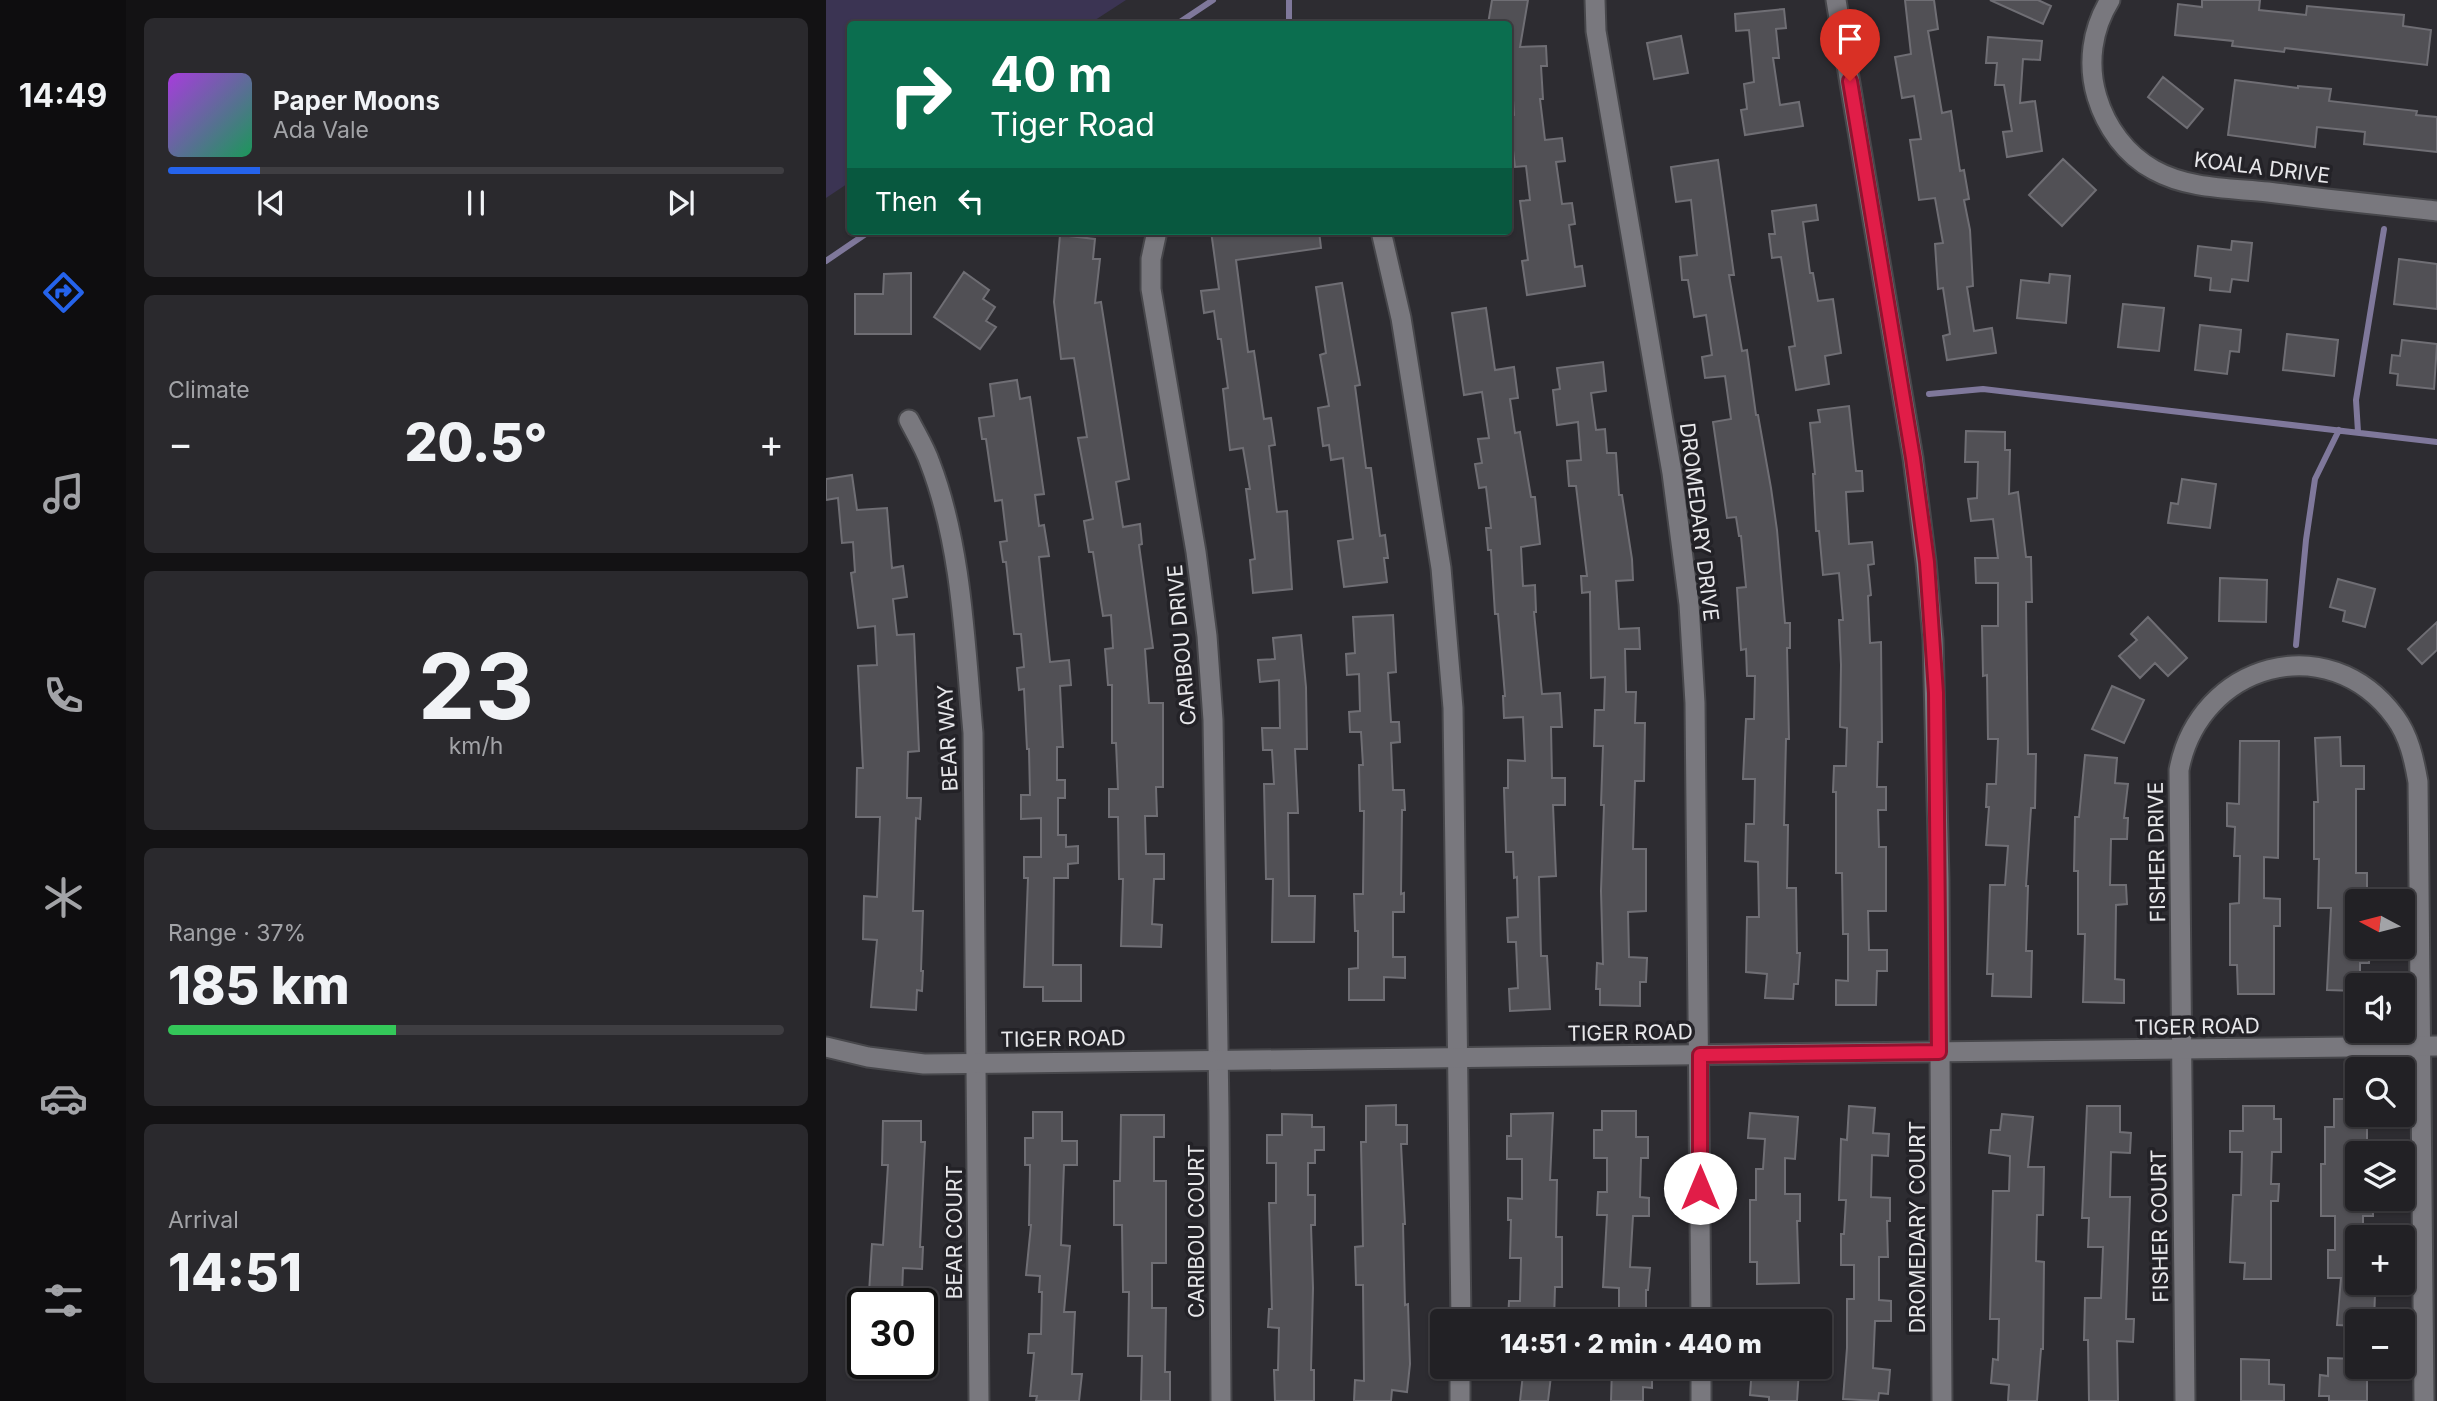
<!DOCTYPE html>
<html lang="en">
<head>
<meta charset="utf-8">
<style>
	:root { --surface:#222125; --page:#2a292d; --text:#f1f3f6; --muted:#a2a3a7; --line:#3f3e42; --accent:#2563eb }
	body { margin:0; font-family:Inter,sans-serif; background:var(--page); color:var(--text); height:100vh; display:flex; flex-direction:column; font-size:26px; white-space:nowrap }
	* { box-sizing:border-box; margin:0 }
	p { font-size:23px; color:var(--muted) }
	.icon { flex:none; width:38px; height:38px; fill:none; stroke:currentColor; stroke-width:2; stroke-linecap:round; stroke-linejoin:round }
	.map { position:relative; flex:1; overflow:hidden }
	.details { display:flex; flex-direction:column; gap:18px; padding:18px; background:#131214; width:700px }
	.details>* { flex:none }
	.guide { position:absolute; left:21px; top:21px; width:665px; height:214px; border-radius:7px; box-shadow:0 2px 5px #0004,0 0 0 2px var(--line); background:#0b6e4f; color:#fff; overflow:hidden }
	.needle { width:46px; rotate:277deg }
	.buttons { position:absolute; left:1519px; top:889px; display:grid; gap:14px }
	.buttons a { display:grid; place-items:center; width:70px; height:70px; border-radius:7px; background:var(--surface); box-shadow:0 2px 5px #0004,0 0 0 2px var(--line); font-size:35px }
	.speed { position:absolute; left:21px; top:1288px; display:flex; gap:14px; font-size:35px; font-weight:700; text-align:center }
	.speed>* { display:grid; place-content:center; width:91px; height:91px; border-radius:50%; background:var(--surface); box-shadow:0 2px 5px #0004,0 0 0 2px var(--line); line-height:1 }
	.speed .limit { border:4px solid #111; border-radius:10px; background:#fff; color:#111 }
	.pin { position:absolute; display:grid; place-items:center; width:60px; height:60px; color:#fff; margin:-72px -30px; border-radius:50% 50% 50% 0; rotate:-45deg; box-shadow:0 0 7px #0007 }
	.pin .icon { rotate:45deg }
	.me { position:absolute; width:77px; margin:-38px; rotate:0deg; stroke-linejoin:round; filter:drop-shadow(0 0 5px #0008) }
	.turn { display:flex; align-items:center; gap:24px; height:147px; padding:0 28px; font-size:32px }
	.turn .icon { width:91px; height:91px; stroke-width:2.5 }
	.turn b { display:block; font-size:49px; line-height:60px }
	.then { display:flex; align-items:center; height:66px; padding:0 28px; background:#0003; gap:14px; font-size:26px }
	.big { font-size:52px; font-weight:800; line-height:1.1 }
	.details .tile { flex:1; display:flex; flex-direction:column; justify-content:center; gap:10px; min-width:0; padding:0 24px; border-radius:10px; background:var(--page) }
	.details .dial { align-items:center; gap:0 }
	.dial b { font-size:91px; line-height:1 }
	.song { display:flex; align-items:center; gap:21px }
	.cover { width:84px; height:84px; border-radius:10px; background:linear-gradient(135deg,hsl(280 70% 55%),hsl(150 70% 35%)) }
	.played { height:7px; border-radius:4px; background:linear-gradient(90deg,var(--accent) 15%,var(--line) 15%) }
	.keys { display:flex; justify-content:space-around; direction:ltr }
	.heat { display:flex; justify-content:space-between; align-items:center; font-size:38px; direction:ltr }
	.charge { height:10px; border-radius:5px; background:linear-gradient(90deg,#34c759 37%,var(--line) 0) }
	.trip { position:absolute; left:604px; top:1309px; width:402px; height:70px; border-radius:7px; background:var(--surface); box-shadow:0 2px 5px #0004,0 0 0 2px var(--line); font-weight:800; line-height:70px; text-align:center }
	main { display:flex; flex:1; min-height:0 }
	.menu { display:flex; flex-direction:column; width:126px; justify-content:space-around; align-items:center; background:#0e0d0f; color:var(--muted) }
	.menu .icon { width:49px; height:49px }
	.menu .active { color:var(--accent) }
	.menu b { font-size:32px; color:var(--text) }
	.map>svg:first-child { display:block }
	.green { fill:#3b3453 }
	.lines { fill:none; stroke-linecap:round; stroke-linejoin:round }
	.stream { stroke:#7f789b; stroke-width:6 }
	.building { fill:#515055; stroke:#6f6e74; stroke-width:2 }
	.minor-casing { stroke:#47474b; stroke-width:23 }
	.tertiary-casing { stroke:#47474b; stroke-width:23 }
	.minor { stroke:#79787e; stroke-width:19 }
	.tertiary { stroke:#79787e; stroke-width:19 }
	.route-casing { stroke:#92132f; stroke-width:18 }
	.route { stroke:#e11d48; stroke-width:12 }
	.labels { text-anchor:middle; stroke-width:7; stroke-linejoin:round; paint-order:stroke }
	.street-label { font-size:21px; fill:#e7e7ea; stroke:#232227 }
</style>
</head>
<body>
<main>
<nav class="menu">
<b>14:49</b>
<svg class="icon active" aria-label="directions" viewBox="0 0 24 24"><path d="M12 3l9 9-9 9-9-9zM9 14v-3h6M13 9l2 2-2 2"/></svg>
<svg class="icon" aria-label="music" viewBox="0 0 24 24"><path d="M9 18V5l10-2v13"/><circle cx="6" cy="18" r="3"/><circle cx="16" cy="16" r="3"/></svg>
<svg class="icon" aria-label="phone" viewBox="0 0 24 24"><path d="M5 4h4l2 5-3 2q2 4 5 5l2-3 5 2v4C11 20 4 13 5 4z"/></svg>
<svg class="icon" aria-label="climate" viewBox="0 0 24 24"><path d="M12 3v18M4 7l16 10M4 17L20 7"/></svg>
<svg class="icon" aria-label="car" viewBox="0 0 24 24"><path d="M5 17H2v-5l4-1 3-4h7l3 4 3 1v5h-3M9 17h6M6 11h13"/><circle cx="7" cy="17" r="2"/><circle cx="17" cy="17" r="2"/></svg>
<svg class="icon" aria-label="filters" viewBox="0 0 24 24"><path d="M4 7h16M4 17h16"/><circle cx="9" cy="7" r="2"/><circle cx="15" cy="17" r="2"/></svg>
</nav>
<section class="details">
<div class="tile">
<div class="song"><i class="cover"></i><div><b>Paper Moons</b><p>Ada Vale</p></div></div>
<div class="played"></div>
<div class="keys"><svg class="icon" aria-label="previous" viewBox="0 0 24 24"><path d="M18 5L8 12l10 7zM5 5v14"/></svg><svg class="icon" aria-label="pause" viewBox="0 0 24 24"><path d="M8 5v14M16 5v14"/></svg><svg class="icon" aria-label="next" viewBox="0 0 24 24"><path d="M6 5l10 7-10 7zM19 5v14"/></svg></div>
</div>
<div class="tile"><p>Climate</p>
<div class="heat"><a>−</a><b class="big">20.5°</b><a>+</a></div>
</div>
<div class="tile dial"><b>23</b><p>km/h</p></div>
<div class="tile"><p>Range · 37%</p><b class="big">185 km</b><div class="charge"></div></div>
<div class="tile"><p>Arrival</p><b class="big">14:51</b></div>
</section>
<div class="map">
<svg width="1611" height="1401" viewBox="0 0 1611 1401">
	<rect width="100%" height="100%" fill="#2d2c31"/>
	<path class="green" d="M0,0h300l-37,24h-239v158l-24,16z"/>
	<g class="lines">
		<path class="stream" d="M463,0v24
			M351,24l36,-24
			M0,261l44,-30
			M1103,394l54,-5 454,53
			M1532,432l-2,-32 28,-171
			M1470,645l10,-105 9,-61 24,-49"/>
	</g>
	<path class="building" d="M666,0h36l-8,47 26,-1 1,20h-6l2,33h-3l5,41 17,-2 3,23 -9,1 6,42 10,-1 3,21 -6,1 6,42 7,-1 3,20 -58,9 -5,-34 6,-1 -8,-59 10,-1 -4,-34 -11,1 -6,-51 5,-1 -2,-30h-4v-61h-20z
		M1079,0h29l4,29 -10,2 14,82 9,-2 9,60 4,-1 5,29 -5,1 6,30 3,56 -6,1 7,44 18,-3 4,25 -49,7 -4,-24 7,-2 -7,-46 -5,1 -3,-45 8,-1 -8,-45 -16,2 -9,-60 11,-1 -7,-43 -12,2 -7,-41 16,-3z
		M1164,0h48l13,6 -8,18z
		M1376,0h58l-1,10 47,5 1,-9 97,9 -1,11 28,4 -4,35 -142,-17 -1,4 -52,-6 1,-5 -58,-6 3,-31 24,3z
		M958,9l2,19 -10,1 3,29h-6l7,47 19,-3 4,24 -58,9 -4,-25 6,-1 -3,-25 10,-2 -5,-52 -13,1 -1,-17z
		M855,36l7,37 -34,6 -7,-36z
		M1162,37l54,4 -2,19 -17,-1 -3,44 15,-2 7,50 -35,6 -4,-25 9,-1 -8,-46h-9l2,-22h-11z
		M1337,77l40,32 -16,19 -39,-31z
		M1409,80l63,8v-2l33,3 -2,12 88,10 -1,4 21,2v35l-73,-8 1,-12 -48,-5 -2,20 -87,-12z
		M1237,159l33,31 -34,36 -33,-31z
		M892,160l16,115h-5l13,76 5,-1 9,65h2l13,73 6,42 8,93h5v25h-3l2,91h-3l-2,86h4l-1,63h9l1,65h3l-2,31h-4l-1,15 -28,-1 2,-24 -21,-2 1,-55h12l-1,-55 -13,-1 1,-37h8l1,-45h-12l3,-60h8l1,-43h-8l-1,-27 -5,1 -4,-62 9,-1 -5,-51h-2l-3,-19 -9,1 -14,-96 18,-3 -6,-43 -20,2 -3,-21 10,-2 -6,-40 -12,2 -6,-37h-6l-2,-23 17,-2 -6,-55 -15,2 -5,-35z
		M990,205l2,15 -15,2 7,51h3l5,28 15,-2 8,54 -16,3 4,28 -33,6 -7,-43 6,-1 -14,-89 -9,1 -3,-24h6l-3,-23z
		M385,231h108l2,17 -85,12 12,92 6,-1 10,68 7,-1 4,27 -6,1 8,66 10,-1 5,78 -39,4 -3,-33 5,-1 -9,-70h4l-7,-41 -13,2 -7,-61 5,-1 -7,-49h-3l-4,-28 -10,2 -3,-22 18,-2z
		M234,235l35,4 -2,20h7l-5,44 6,-1 28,177 -13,3 7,45 17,-3 2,20 -3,1 14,103 -8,1 4,54h14v84h-7l1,29h-12l1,38h18v25h-10l-2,45 10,1 -1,22 -40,-1 2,-67h-4l-1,-62h-9v-28h9l-2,-46h-4v-58h-4l-3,-36 8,-1 -2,-33 -8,1 -10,-64h-4l-5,-31 9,-2 -15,-81 9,-1 -13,-79 -13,1 -7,-57z
		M1406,241l20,2 -4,38 -16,-2 -2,13 -20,-2 1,-12 -16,-2 3,-30 33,4z
		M1573,259l38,5v45l-43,-5z
		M138,272l25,18 -6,9 12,8 -9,14 10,6 -16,22 -46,-32z
		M85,273v61h-56v-40h28l1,-20z
		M1224,274l20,2 -4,47 -49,-5 4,-38 28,3z
		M516,283l18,102 -5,1 11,82h5l9,68 5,-1 3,23h-4l3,24 -43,5 -6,-46 15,-2 -10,-81 -12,2 -2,-15 -6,1 -5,-38 11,-2 -9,-51 6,-2 -10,-66z
		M1297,304l41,4 -5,43 -41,-4z
		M660,308l9,62 19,-3 4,31 -8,1 5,34 5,-1 11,65h4l5,47 -19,3 2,39 12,-1 1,27h-2l8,82 18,-1 2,34h-11l1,51h13v27h-12l3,71 -17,1 2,79h6l3,53 -40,2 -1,-22 9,-1 -2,-46h-8l-1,-24 11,-1 -1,-40 -3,1 -1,-26h-7l-2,-64h4v-28l17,1 -2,-44 -19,1 -1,-22h2l-7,-82h-3l-4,-64h-3l-2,-22h5l-5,-41 -7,1 -4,-24 7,-1 -4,-24 11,-1 -7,-46 -18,3 -12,-82z
		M1374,325l41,5 -2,22 -9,-1 -3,23 -32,-4z
		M1461,334l51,6 -4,36 -51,-6z
		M1576,340l35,4 -3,45 -37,-4 1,-11 -8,-1 2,-18 8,1z
		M777,362l3,29 -15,2 5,37 9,-1 2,24h9l3,42h3l10,64 1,21 -17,1 3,48 20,-1 1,21h-15l1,43h10l-1,31h10l-1,58h-9l-2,68h13v62l-18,1 1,45 18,1 -1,24h-6v24l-40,-1v-16h-4l1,-26 6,1 -2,-73 3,-86h-3l2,-59h-9l1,-36h9l1,-33 -14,1 -1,-86 -8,1 -1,-17h6l-11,-90h-7l-2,-25 14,-1 -3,-38 -21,3 -4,-35 7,-1 -3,-21z
		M191,380l3,19 10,-2 14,97 -9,1 4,31 5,-1 5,31 -10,1 11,105 19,-2 2,25 -11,1 3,61h-6v33h8v18h-7v37h8v12l12,-1v17l-10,1v14h-14l-1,87h28v36h-38v-14h-19l4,-109h-4v-21h17v-39l-20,1v-24h9l-1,-46h-2l-3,-60 -5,1 -2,-22 7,-1 -3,-33h-7l-8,-72h-3l-3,-20 7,-1 -5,-41 -7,1 -9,-62h-4l-3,-21 15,-2 -4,-32z
		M1023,406l7,65h6l1,20 -17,1 3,52 23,-2 2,22 -6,1 3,30 -3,1 2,47 11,-1 1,100h-4l-1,45h9v23h-8l1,37h7v64h-18l1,39h18v21h-10l-1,34h-40v-25l12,1v-47h-5l-1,-61h-6v-81h-3l1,-26h12l1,-38 -7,-1 1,-62 -2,-45h4l-4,-47 -16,2 -4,-44h-3l-3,-57h2l-5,-51 10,-1 -2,-12z
		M1140,431l39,1v18h5l-1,44 9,-2 8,65h5l1,45h-6l2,152h8l-1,54h-4l-5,78h2l-2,65h6l-1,46 -39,-1 1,-22h-6l3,-89h15l3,-39 -22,-1 3,-38h-3l1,-23h9l2,-45h-10l-1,-64 -4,1 -1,-50h16v-43h-22l-1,-25h23l-5,-39 -22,2 -3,-22 9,-1 1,-36h-13z
		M26,475l5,35 30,-2 5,60 11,-2 4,31 -14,2 4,36 17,-1 5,117 -11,1 -1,46h14l-1,21 -4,-1 -3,93h10l-2,60h2l-1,20 -5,-1 -1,20 -45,-3 6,-67 -14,-1 1,-43 13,1 3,-80h-24l1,-49h6l-5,-102 19,-1 -2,-39 -17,2 -7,-55 4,-1 -2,-30 -11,1 -4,-45 -12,2v-21z
		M1356,479l34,5 -6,44 -42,-5 3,-20 7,1z
		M1394,578l47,2 -1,42 -47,-1z
		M1512,579l37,10 -10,38 -22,-6 2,-10 -15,-4z
		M567,615l3,57 -8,1 3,49h8l1,20 -9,1 2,47h11l1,20h-3l-1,84 3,-1v19h-11v45h12v21l-21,-1v23h-35v-31l9,-1v-37h-3l-1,-37h9l1,-83h-4l-1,-46h4l-2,-33h-11l-1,-20 11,-1 -1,-37 -12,1 -1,-21 9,-1 -2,-36z
		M1322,617l39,41 -19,18 -13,-13 -15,15 -21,-22 18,-16 -6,-6z
		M1611,622v28l-15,14 -14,-15z
		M475,635l5,52 1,62h-12l3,64h-10l1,83h26l-1,46h-42l1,-63h-7l-2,-95h10l-2,-34h-9l-1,-22h18l-1,-48 -19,2 -2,-22 17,-1 -2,-21z
		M1286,686l32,14 -20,43 -32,-14z
		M1514,737l1,29h23v23h-8v84h11v19h-6v9h-4v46h13l-1,16h-9v22h-3v6l-30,-1 4,-82h-13l1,-49h-5v-57h4l-3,-64z
		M1414,741h39l-1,117 -14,-1v41l16,1v27h-6v68h-36l-1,-29h-7v-61l9,-1 1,-47h-6l1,-29 -8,-1v-23l12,1z
		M1259,755l32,3 -2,25 13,1 -4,34h4l-1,21h-16l-1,46h16l1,19 -11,1 -1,74 9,1v23l-41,-1 2,-68h-7v-63h-4l1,-54h4z
		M1508,1099h23v16h10v34h-10v50h16v17h-10v21h-6v56l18,1 -1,27h-17v5l-20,-1 4,-47h-13v-28h7v-34h-14v-52h4v-37h9z
		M570,1105v20h11v19h-6l4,80h-2l2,81 3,-1 2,60 -3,28 -15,-2 -1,11h-37l1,-21 9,1 -1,-96h-7l-1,-38 8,-1 -2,-104h5v-36z
		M1023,1106l26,2 -2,25 16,1 -1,22 -16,-1 -1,42 19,1v23h-3l1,36h-9v43l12,1v20h-16l-2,47 17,2 -2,24 -9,-1 -1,8 -35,-2 4,-51v-49h7v-34h-13v-31h3l2,-34h-7l2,-61 6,1z
		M1261,1106h33v26l11,1 -1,20 -19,-1 -1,45h20l-4,122h8l-1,23 -16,-1 1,60h-29l-1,-61h-4l1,-42h16l2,-51h-15l1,-29h-7z
		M1417,1106h31v13h7v33h-9l-1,32h8l-1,17h-7v78h-27l1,-16 -15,-1 3,-67h8l1,-43h-12v-21h13z
		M776,1111h34v26h12v21h-7l-1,39 9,1v18h-16l-3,51 20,1 -2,22h-2v31h-27v-33l-16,-1 4,-72h-10l1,-23h9v-34h-13v-28h8z
		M207,1112h29v29h15v24h-13l-3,80 9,1 -6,66h11l-3,62h10l-3,27h-43l1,-5h-7l4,-43h-6l1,-19h12l1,-42h-3l1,-16 -14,-1 5,-50h-2l1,-60h-5v-27h8z
		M727,1113l-3,67h7l-1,57h6v50h-7l-1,34h-46l1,-20h11l1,-43h-11l1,-38h-3v-22l14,1v-40h-15v-23h4v-22z
		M924,1113l48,4 -3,42 -10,-1v36h15v27h-3l2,62 -42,1v-22h-7v-62h6v-31h7l2,-30 -17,-1z
		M456,1114l30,1v12h12v23h-9v13h-7v32h7v30h-4l2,63 -2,82h3v31h-39l-1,-31h4l1,-42 -11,-1 1,-18h3l-3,-106h7v-40h-9v-28h15z
		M1176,1114l31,3 -5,50h16l-1,48h-6l-1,46 8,1 -1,87h-2l-4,52h-29l1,-16 -18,-2 2,-24 5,1 1,-41h-9l3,-128h16l1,-35 -21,-3 2,-23h9z
		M295,1115h43v22h-10v44h12v82h-14v45h14l-1,64h5v29h-29l1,-45h-14l1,-64h-6l-1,-67h-8v-44h6z
		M57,1121h38v21h4l-5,105h3l-1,22 -19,-1 -1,27 -33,-2 3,-49 11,1 5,-80h-6z
		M1502,1358l29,1v8h10v34h-38v-5h-10l1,-21 8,1z
		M1415,1359l28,1v24l15,1v16h-43z
		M786,1367h40v21l-9,-1v14h-32z
		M926,1367l47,2 -2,32h-28v-4l-19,-2z
		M697,1374l28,2 -3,25h-28z"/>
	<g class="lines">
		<g class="minor-casing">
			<path id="minor" d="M769,0l1,31 76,442 17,131 6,99 6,618
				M1010,0l77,458 13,104 7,78 6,239 3,522
				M1284,0c-18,29 -23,64 -13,97 9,30 29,58 57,73 34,19 76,18 114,22 56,7 113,13 169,19
				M331,231l-6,28v30l45,263 11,84 6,84 6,392 2,289
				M555,231l20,87 40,250 12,140 8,613
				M83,420c7,14 16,28 21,43 32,83 35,182 43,270l6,668
				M634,1401v-34
				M875,1401v-34
				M1359,1401l-6,-631c20,-106 149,-144 216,-53 14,19 19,42 23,65l6,619"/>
		</g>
		<g class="tertiary-casing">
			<path id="tertiary" d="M0,1047l42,10 56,7 1513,-18"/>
		</g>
		<use href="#minor" class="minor"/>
		<use href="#tertiary" class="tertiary"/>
	</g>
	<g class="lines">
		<g class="route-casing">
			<path id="route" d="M874,1188v-133l239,-3 -3,-359 -9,-131 -14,-104 -63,-377"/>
		</g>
		<use href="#route" class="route"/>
	</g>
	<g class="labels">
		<g class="street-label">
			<text transform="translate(1436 168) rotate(7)" y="7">KOALA DRIVE</text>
			<text transform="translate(873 522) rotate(83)" y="7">DROMEDARY DRIVE</text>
			<text transform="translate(356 645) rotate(-95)" y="7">CARIBOU DRIVE</text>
			<text transform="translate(122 738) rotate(-93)" y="7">BEAR WAY</text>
			<text transform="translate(1331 852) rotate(-91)" y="7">FISHER DRIVE</text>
			<text transform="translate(1371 1027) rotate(-1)" y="7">TIGER ROAD</text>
			<text transform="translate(804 1033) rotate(-1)" y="7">TIGER ROAD</text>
			<text transform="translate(237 1039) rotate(-1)" y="7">TIGER ROAD</text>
			<text transform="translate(1334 1226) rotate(-91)" y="7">FISHER COURT</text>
			<text transform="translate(1092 1227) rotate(-90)" y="7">DROMEDARY COURT</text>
			<text transform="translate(371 1231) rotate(-90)" y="7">CARIBOU COURT</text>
			<text transform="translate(129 1232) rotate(-90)" y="7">BEAR COURT</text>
		</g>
	</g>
</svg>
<div class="buttons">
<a><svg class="needle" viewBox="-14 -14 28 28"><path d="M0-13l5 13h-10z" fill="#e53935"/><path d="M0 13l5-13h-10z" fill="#a2a3a7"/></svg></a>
<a><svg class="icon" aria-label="sound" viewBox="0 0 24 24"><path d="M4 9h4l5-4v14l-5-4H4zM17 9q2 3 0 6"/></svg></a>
<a><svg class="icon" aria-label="search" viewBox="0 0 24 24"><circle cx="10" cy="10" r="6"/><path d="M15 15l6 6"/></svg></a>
<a><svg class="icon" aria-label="layers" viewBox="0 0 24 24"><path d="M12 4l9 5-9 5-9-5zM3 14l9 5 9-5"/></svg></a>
<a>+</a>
<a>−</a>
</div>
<div class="speed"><div class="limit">30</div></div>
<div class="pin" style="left:1024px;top:81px;background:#d93025"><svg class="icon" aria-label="arrive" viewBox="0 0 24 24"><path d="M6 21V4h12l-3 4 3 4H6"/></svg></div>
<svg class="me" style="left:874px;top:1188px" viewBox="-20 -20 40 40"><circle r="19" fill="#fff"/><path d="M0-13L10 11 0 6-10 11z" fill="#e11d48"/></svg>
<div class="trip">14:51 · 2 min · 440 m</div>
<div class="guide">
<div class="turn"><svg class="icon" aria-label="right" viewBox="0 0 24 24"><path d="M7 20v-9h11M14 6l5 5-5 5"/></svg><div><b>40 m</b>Tiger Road</div></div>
<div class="then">Then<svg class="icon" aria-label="left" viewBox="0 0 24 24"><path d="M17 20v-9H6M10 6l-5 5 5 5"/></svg></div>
</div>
</div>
</main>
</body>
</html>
